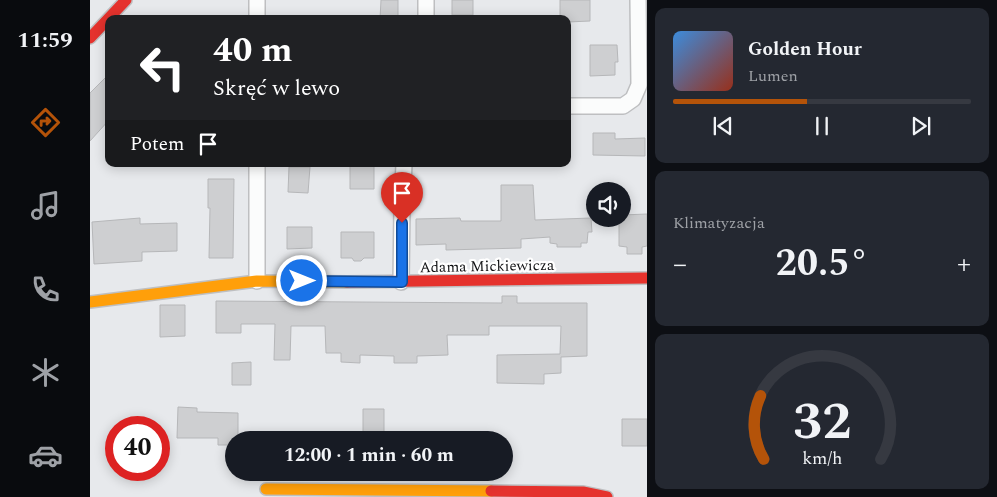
<!DOCTYPE html>
<html lang="pl">
<head>
<meta charset="utf-8">
<style>
	:root { --surface:#171b24; --page:#242831; --text:#f1f3f6; --muted:#9ea1a6; --line:#363941; --accent:#b45309 }
	body { margin:0; font-family:Spectral,serif; background:var(--page); color:var(--text); height:100vh; display:flex; flex-direction:column; font-size:19px; white-space:nowrap }
	* { box-sizing:border-box; margin:0 }
	p { font-size:16px; color:var(--muted) }
	.icon { flex:none; width:28px; height:28px; fill:none; stroke:currentColor; stroke-width:2; stroke-linecap:round; stroke-linejoin:round }
	.map { position:relative; flex:1; overflow:hidden }
	.details { display:flex; flex-direction:column; gap:8px; padding:8px; background:#0d0f14; width:350px }
	.details>* { flex:none }
	.banner { position:absolute; left:15px; top:15px; width:466px; height:152px; border-radius:10px; box-shadow:0 2px 12px #0003; background:#202124; color:#fff; overflow:hidden }
	.buttons { position:absolute; left:496px; top:182px; display:grid; gap:10px }
	.buttons a { display:grid; place-items:center; width:45px; height:45px; border-radius:50%; background:var(--surface); box-shadow:0 2px 12px #0003; font-size:25px }
	.speed { position:absolute; left:15px; top:416px; display:flex; gap:10px; font-size:25px; font-weight:700; text-align:center }
	.speed>* { display:grid; place-content:center; width:65px; height:65px; border-radius:50%; background:var(--surface); box-shadow:0 2px 12px #0003; line-height:1 }
	.speed .limit { border:8px solid #d22; background:#fff; color:#111 }
	.pin { position:absolute; display:grid; place-items:center; width:42px; height:42px; color:#fff; margin:-51px -21px; border-radius:50% 50% 50% 0; rotate:-45deg; box-shadow:0 0 5px #0007 }
	.pin .icon { rotate:45deg }
	.me { position:absolute; width:55px; margin:-28px; rotate:90deg; stroke-linejoin:round; filter:drop-shadow(0 0 4px #0008) }
	.turn { display:flex; align-items:center; gap:18px; height:105px; padding:0 25px; font-size:22px }
	.turn .icon { width:65px; height:65px; stroke-width:2.5 }
	.turn b { display:block; font-size:35px; line-height:42px }
	.then { display:flex; align-items:center; height:48px; padding:0 25px; background:#0003; gap:10px; font-size:19px }
	.big { font-size:38px; font-weight:700; line-height:1.1 }
	.details .widget { flex:1; display:flex; flex-direction:column; justify-content:center; gap:8px; min-width:0; padding:0 18px; border-radius:10px; background:var(--page) }
	.details .dial { align-items:center; gap:0 }
	.dial svg { height:130px; overflow:visible; fill:none; stroke:var(--line); stroke-width:7; stroke-linecap:round; text-anchor:middle }
	.dial text { fill:var(--text); stroke:none }
	.song { display:flex; align-items:center; gap:15px }
	.cover { width:60px; height:60px; border-radius:8px; background:linear-gradient(135deg,hsl(210 70% 55%),hsl(10 70% 35%)) }
	.played { height:5px; border-radius:2px; background:linear-gradient(90deg,var(--accent) 45%,var(--line) 45%) }
	.keys { display:flex; justify-content:space-around; direction:ltr }
	.heat { display:flex; justify-content:space-between; align-items:center; font-size:28px; direction:ltr }
	.trip { position:absolute; left:135px; top:431px; width:288px; height:50px; border-radius:25px; background:var(--surface); box-shadow:0 2px 12px #0003; font-weight:700; line-height:50px; text-align:center }
	main { display:flex; flex:1; min-height:0 }
	.dock { display:flex; flex-direction:column; width:90px; justify-content:space-around; align-items:center; background:#090b0e; color:var(--muted) }
	.dock .icon { width:35px; height:35px }
	.dock .selected { color:var(--accent) }
	.dock b { font-size:22px; color:var(--text) }
	.map>svg:first-child { display:block }
	.building { fill:#cecfd1; stroke:#b6b7b9 }
	.lines { fill:none; stroke-linecap:round; stroke-linejoin:round }
	.street-casing { stroke:#bebfc1; stroke-width:18 }
	.slow-casing { stroke:#bebfc1; stroke-width:14 }
	.jam-casing { stroke:#bebfc1; stroke-width:14 }
	.street { stroke:#fbfcfc; stroke-width:15 }
	.slow { stroke:#ff9f0a; stroke-width:11 }
	.jam { stroke:#e5322d; stroke-width:11 }
	.route-casing { stroke:#114b97; stroke-width:12 }
	.route { stroke:#1a73e8; stroke-width:9 }
	.labels { text-anchor:middle; stroke-width:4.5; stroke-linejoin:round; paint-order:stroke }
	.street-label { font-size:15px; fill:#0d0e10; stroke:#fff }
</style>
</head>
<body>
<main>
<nav class="dock">
<b>11:59</b>
<svg class="icon selected" aria-label="directions" viewBox="0 0 24 24"><path d="M12 3l9 9-9 9-9-9zM9 14v-3h6M13 9l2 2-2 2"/></svg>
<svg class="icon" aria-label="music" viewBox="0 0 24 24"><path d="M9 18V5l10-2v13"/><circle cx="6" cy="18" r="3"/><circle cx="16" cy="16" r="3"/></svg>
<svg class="icon" aria-label="phone" viewBox="0 0 24 24"><path d="M5 4h4l2 5-3 2q2 4 5 5l2-3 5 2v4C11 20 4 13 5 4z"/></svg>
<svg class="icon" aria-label="climate" viewBox="0 0 24 24"><path d="M12 3v18M4 7l16 10M4 17L20 7"/></svg>
<svg class="icon" aria-label="car" viewBox="0 0 24 24"><path d="M5 17H2v-5l4-1 3-4h7l3 4 3 1v5h-3M9 17h6M6 11h13"/><circle cx="7" cy="17" r="2"/><circle cx="17" cy="17" r="2"/></svg>
</nav>
<div class="map">
<svg width="557" height="497" viewBox="0 0 557 497">
	<rect width="100%" height="100%" fill="#e7e9ec"/>
	<path class="building" d="M291,0h17v19h-18z
		M362,0h21v15h-21z
		M470,0h30v21l-22,1v-3h-8z
		M500,45h27l1,17h-3v13l-25,1z
		M19,74v46l-19,21v-48z
		M503,133h22v6l30,-1v18l-52,-1z
		M260,164h24v25h-24z
		M199,167h21l-2,26 -20,-1z
		M118,179h26l-1,79h-24l1,-50h-2z
		M411,185h32l2,35 56,-2 1,14h-4l-1,11h-6v4h-24v-3l-7,-1v-6l-29,2v9l-75,2v-6l-30,1v-26l44,-1 1,3h40z
		M557,214v32l-5,1v7h-15v-7l-8,-1v-27h3v-4z
		M50,218v6l37,-1v28l-35,1v9l-48,3 -2,-42z
		M197,227h25v21l-25,1z
		M251,232h33v26h-10l-3,3h-7l-2,-3h-11z
		M412,296h15v7h70v53l-26,1v16l-17,1v10l-47,-1v-28l63,-1 1,-28h-72v9h-42l1,20 -31,1v7h-23v-7l-34,-1v8l-19,-1v-9h-15l-1,-27h-34l-1,34h-16l1,-36h-34v9h-25v-32l286,2z
		M70,305h25v31l-25,1z
		M161,362v23h-19v-22z
		M88,407l19,1v4l41,1v27h-4v5h-16v-7h-41z
		M273,409h21v26l-5,-1v5l-16,-1z
		M532,419h25v27h-25z"/>
	<g class="lines">
		<g class="street-casing">
			<path id="street" d="M167,19v-19
				M336,19v-19
				M478,106h55l10,-7 6,-14 -1,-85
				M167,281v-117
				M311,282l1,-74 2,-44"/>
		</g>
		<g class="slow-casing">
			<path id="slow" d="M0,302l167,-21 90,1
				M176,489l225,2"/>
		</g>
		<g class="jam-casing">
			<path id="jam" d="M0,38l36,-38
				M257,282l300,-4
				M401,491l92,1 24,5"/>
		</g>
		<use href="#street" class="street"/>
		<use href="#slow" class="slow"/>
		<use href="#jam" class="jam"/>
	</g>
	<g class="lines">
		<g class="route-casing">
			<path id="route" d="M212,281l100,1v-59"/>
		</g>
		<use href="#route" class="route"/>
	</g>
	<g class="labels">
		<g class="street-label">
			<text transform="translate(397 266) rotate(-1)" y="5">Adama Mickiewicza</text>
		</g>
	</g>
</svg>
<div class="buttons">
<a><svg class="icon" aria-label="sound" viewBox="0 0 24 24"><path d="M4 9h4l5-4v14l-5-4H4zM17 9q2 3 0 6"/></svg></a>
</div>
<div class="speed"><div class="limit">40</div></div>
<div class="pin" style="left:312px;top:223px;background:#d93025"><svg class="icon" aria-label="arrive" viewBox="0 0 24 24"><path d="M6 21V4h12l-3 4 3 4H6"/></svg></div>
<svg class="me" style="left:212px;top:281px" viewBox="-20 -20 40 40"><circle r="17" fill="#1a73e8" stroke="#fff" stroke-width="3"/><path d="M0-11L8 9 0 5-8 9z" fill="#fff"/></svg>
<div class="trip">12:00 · 1 min · 60 m</div>
<div class="banner">
<div class="turn"><svg class="icon" aria-label="left" viewBox="0 0 24 24"><path d="M17 20v-9H6M10 6l-5 5 5 5"/></svg><div><b>40 m</b>Skręć w lewo</div></div>
<div class="then">Potem<svg class="icon" aria-label="arrive" viewBox="0 0 24 24"><path d="M6 21V4h12l-3 4 3 4H6"/></svg></div>
</div>
</div>
<section class="details">
<div class="widget">
<div class="song"><i class="cover"></i><div><b>Golden Hour</b><p>Lumen</p></div></div>
<div class="played"></div>
<div class="keys"><svg class="icon" aria-label="previous" viewBox="0 0 24 24"><path d="M18 5L8 12l10 7zM5 5v14"/></svg><svg class="icon" aria-label="pause" viewBox="0 0 24 24"><path d="M8 5v14M16 5v14"/></svg><svg class="icon" aria-label="next" viewBox="0 0 24 24"><path d="M6 5l10 7-10 7zM19 5v14"/></svg></div>
</div>
<div class="widget"><p>Klimatyzacja</p>
<div class="heat"><a>−</a><b class="big">20.5°</b><a>+</a></div>
</div>
<div class="widget dial"><svg viewBox="0 0 100 80">
<path d="M14 69A42 42 0 1 1 86 69"/>
<path d="M14 69A42 42 0 0 1 12 30" stroke="#b45309"/>
<text x="50" y="56" font-size="32" font-weight="700">32</text>
<text x="50" y="72" font-size="11">km/h</text>
</svg></div>
</section>
</main>
</body>
</html>
